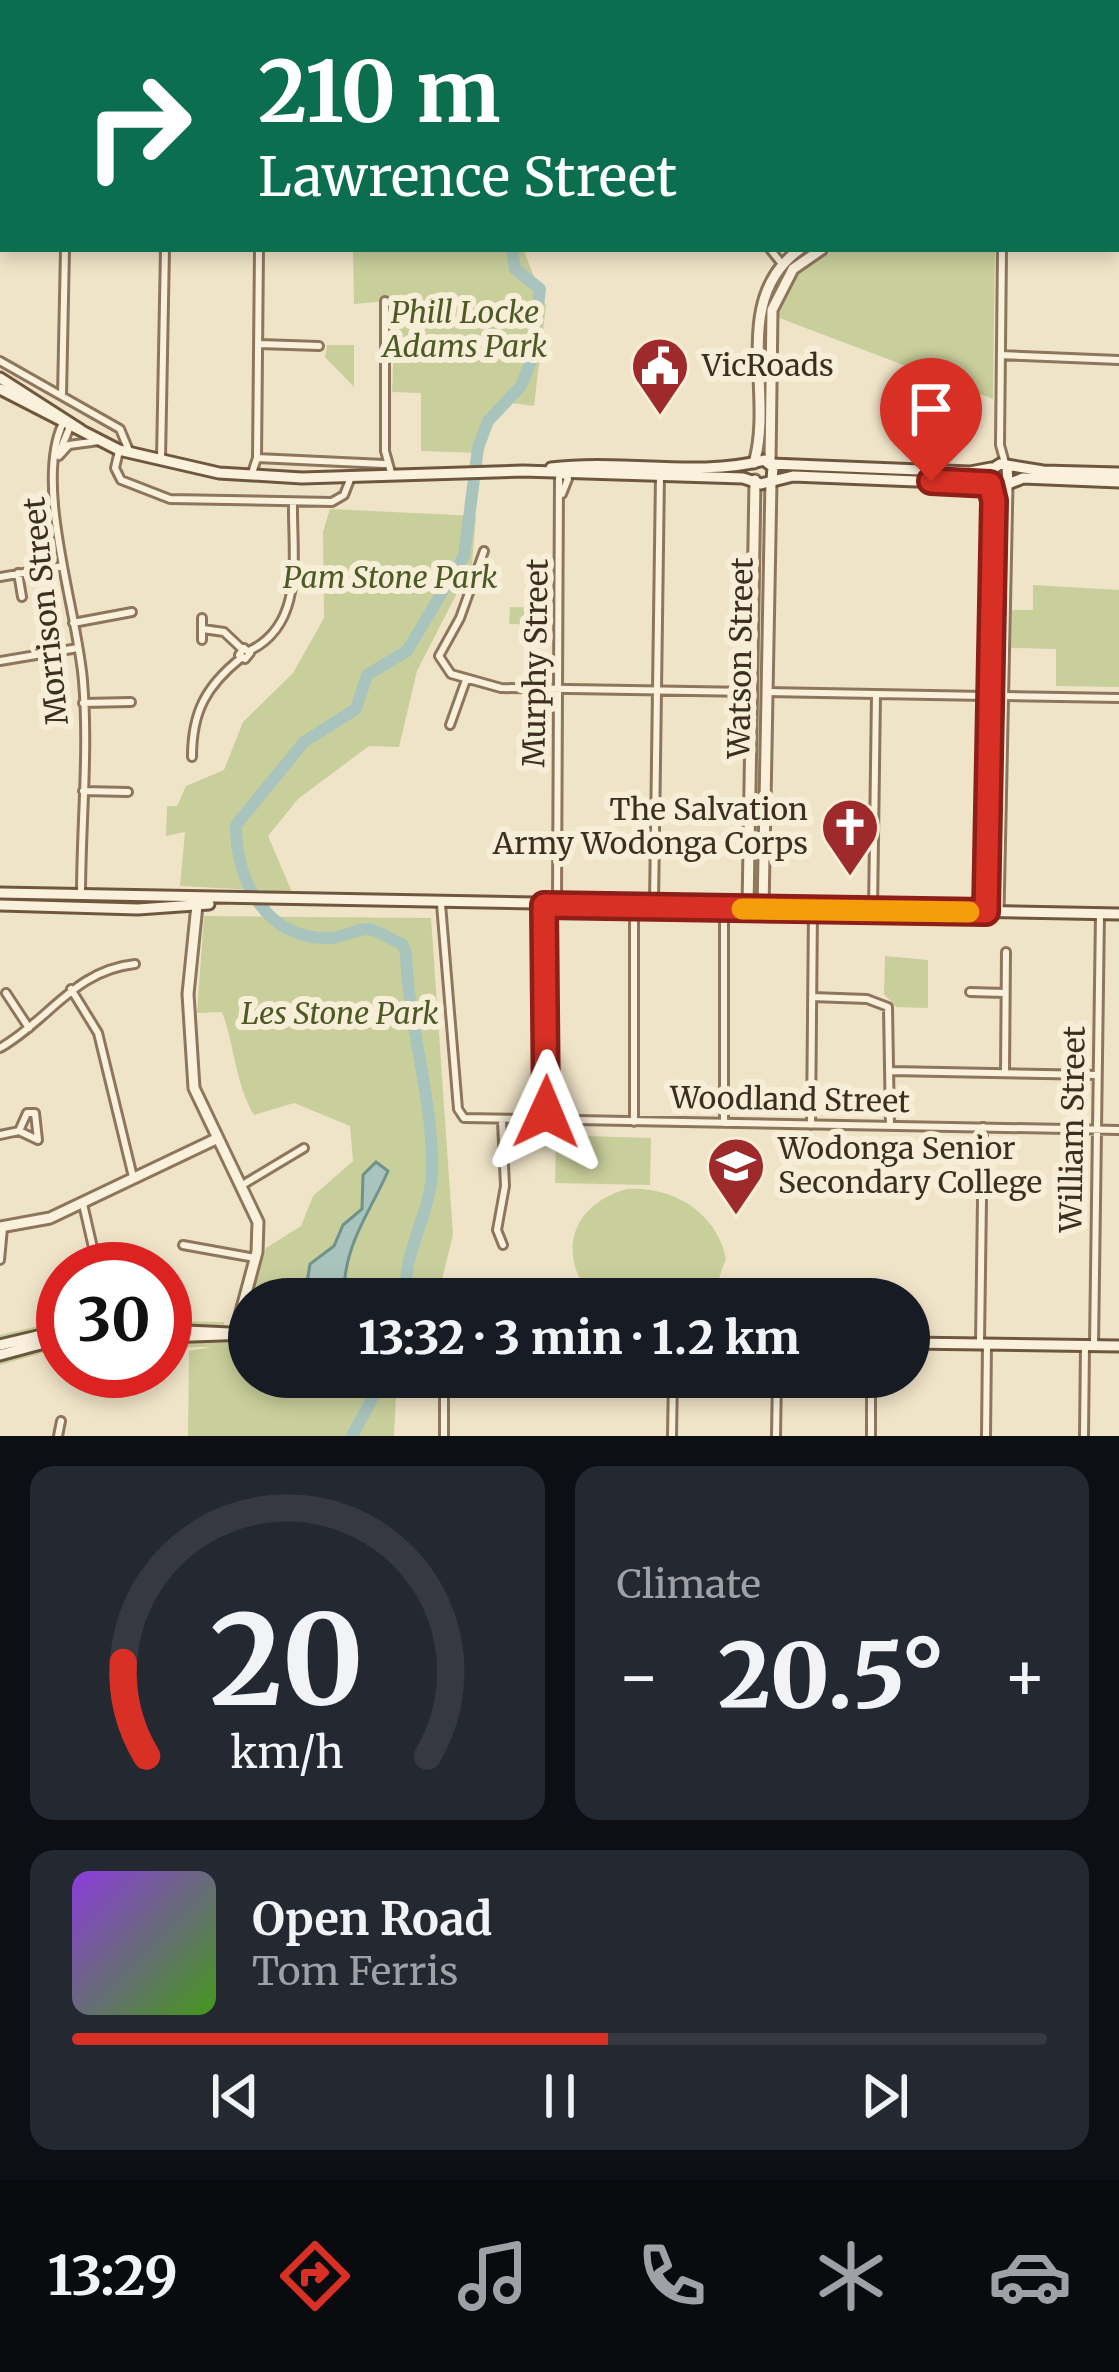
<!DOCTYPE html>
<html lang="en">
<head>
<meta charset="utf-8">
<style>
	:root { --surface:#171b24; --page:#242831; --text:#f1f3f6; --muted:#9ea1a6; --line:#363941; --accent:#d93025 }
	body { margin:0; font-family:Merriweather,serif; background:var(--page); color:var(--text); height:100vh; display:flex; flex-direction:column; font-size:45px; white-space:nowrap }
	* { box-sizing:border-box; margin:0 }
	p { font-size:39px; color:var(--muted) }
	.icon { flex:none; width:66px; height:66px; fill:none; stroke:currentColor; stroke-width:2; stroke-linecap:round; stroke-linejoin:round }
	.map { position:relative; height:1436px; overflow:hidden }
	.side { display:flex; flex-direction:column; gap:30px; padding:30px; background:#0d0f14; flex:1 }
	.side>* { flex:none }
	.hud { position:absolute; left:0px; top:0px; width:1119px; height:252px; box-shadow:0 6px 18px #0003; background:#0b6e4f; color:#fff; overflow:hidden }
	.speed { position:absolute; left:36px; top:1242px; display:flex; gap:24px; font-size:60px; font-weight:700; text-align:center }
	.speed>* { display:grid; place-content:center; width:156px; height:156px; border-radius:50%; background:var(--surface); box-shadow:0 6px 18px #0003; line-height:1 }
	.speed .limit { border:18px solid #d22; background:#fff; color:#111 }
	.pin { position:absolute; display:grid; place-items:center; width:102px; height:102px; color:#fff; margin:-123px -51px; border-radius:50% 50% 50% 0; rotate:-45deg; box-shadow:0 0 12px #0007 }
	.pin .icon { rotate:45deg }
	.me { position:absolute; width:132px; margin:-66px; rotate:1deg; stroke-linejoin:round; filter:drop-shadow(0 0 9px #0008) }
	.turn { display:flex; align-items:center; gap:42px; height:252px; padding:0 60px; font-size:54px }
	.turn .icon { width:156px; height:156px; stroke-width:2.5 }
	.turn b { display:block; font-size:84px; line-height:102px }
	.big { font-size:90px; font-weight:800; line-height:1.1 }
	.side .widget { flex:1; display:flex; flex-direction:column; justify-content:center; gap:18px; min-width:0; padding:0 42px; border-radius:24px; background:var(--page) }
	.side .dial { align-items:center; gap:0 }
	.dial svg { height:312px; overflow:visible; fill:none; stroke:var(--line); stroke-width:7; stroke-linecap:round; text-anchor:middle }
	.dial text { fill:var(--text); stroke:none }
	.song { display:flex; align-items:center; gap:36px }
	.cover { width:144px; height:144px; border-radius:18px; background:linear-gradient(135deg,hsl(270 70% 55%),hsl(100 70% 35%)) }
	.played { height:12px; border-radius:6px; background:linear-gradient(90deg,var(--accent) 55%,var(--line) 55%) }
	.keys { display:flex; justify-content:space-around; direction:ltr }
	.heat { display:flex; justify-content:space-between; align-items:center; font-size:66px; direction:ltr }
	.side .tiles { flex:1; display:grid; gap:30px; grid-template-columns:1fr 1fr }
	.widget:last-child { grid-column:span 2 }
	.trip { position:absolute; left:228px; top:1278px; width:702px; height:120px; border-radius:60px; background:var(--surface); box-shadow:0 6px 18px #0003; font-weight:800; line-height:120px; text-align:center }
	.tabs { display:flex; height:192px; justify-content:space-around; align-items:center; background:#090b0e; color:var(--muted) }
	.tabs .icon { width:84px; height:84px }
	.tabs .active { color:var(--accent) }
	.tabs b { font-size:54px; color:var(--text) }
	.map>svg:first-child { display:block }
	.green { fill:#c9cf9b }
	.water { fill:#a9c4bc; stroke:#6f938a; stroke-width:3 }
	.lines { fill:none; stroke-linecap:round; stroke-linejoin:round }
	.river { stroke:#a9c4bc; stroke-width:12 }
	.minor-casing { stroke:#8d765c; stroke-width:12 }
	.tertiary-casing { stroke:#8d765c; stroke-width:15 }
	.secondary-casing { stroke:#6f573f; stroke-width:15 }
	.minor { stroke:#faf1dc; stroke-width:6 }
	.tertiary { stroke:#faf1dc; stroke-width:9 }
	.secondary { stroke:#faf1dc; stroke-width:9 }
	.route-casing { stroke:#8d1f18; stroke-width:30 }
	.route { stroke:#d93025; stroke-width:21 }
	.slow { stroke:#f59e0b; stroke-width:21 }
	.labels { text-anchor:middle; stroke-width:12; stroke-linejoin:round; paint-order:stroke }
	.park-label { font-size:30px; font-style:italic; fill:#4d5a26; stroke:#f7eed8 }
	.poi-label { font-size:30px; fill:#3d2e20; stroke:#f7eed8; text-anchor:start }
	.street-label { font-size:30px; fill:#3d2e20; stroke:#f7eed8 }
</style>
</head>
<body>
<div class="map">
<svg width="1119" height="1436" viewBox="0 0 1119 1436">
	<rect width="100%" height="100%" fill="#f0e4c8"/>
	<path class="green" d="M245,0h314l-307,3z
		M880,0h239v81l-3,-78z
		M353,249h170l23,57 -12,100 -30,-4 -16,19 -11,32 -56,-2v-58l-29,-1 4,-92 -42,4z
		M837,249h158l-2,150 -219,-83 28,-48z
		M327,345h27v42l-29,-30z
		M330,509l146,7 -4,48 -55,107 -18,76 -30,-1 -71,53 -30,37 24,56 -112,-6 5,-54 -19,4 1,-30h10l9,-20 38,-16 19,-48 50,-49 31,-55 -1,-86z
		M1033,585l86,5v97l-63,-1v-37l-45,-1 1,-38h21z
		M510,607l41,1 -1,17 -41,-1z
		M204,916l227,2 22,317 -16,64h-185l14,-51 35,-22 12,-30 40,-35 -3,-35 -56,-23 -40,12c-19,-32 -19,-68 -32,-103l-25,1z
		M885,956l43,4v48l-32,-1 -12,-13z
		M556,1135l95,3 -1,47 -95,-2z
		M627,1189c46,-3 89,23 99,69l-14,41h-118c-39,-43 -23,-95 33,-110z
		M63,1320v27l-63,18v-30z
		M165,1321l59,1 4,23 21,1v31h162l-14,1 -3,58h-206l1,-85 22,-4h-46z"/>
	<path class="water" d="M376,1162l12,9c-16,37 -39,67 -43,107l-13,11h-26l4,-25 24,-18 9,-21 19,-16 1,-34z"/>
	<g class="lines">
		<path class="river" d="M522,3l1,-3
			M407,1299c-7,-42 23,-83 25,-126 2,-72 -24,-148 -26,-220l-4,-9c-11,-4 -23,-14 -34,-15 -12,0 -25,8 -37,9 -64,2 -95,-55 -95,-113l68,-83 52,-33 11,-34 40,-24 57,-95 14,-108 10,-27 33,-35 10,-25 9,-72 -25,-20 -3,-20
			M352,1436l32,-59"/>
		<g class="minor-casing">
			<path id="minor" d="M201,0l7,3
				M739,0l1,3
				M171,3v-3
				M637,3v-3
				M806,3v-3
				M1116,128h3
				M0,144h3
				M770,249l12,15
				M1002,249l-2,196 5,18
				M385,301v150l7,25
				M259,344l60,2
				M1001,355l118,5
				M0,361l120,68 10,24
				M62,396l3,-147
				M62,425c-28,62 16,188 21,256 6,71 -2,143 -2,214
				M60,451l9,-22
				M119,451l-4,17 6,12 49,19 162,3 12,-7 7,-18
				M59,456l10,-11 30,-4
				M257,458l127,6
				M161,459l4,-210
				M251,476l6,-18 2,-209
				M484,551l-24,67 -21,38 12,18 50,14 251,4
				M18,573l4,24
				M0,577l63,-11
				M202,618v22
				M73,623l59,-11
				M203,629l21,3 18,17
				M244,648l6,5 -5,6 -6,-4z
				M249,651c57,-27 43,-97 44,-149
				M0,661l78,-13
				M766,692l220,4
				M1003,696l116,2
				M83,703l48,-1
				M450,725l16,-45
				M192,757c0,-45 14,-71 49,-99
				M83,791l45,1
				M557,903l2,-425 4,-5 5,6 -6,15
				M441,904l17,205 6,9 655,12
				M654,904l6,-428
				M544,906l2,214
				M634,907v215
				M873,911l3,-216
				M71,989l27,44 35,144
				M970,992l35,1
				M6,993l23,35
				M812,997l55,2 21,8 2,119
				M0,1048c49,-28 75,-78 135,-84
				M891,1071l206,4
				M1005,1073l1,-121
				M502,1121l3,65 -8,44 6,15
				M724,1123v-215
				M811,1125l2,-215
				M0,1135l19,-4 19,9 -3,-27h-8l-8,18
				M244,1184l60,-36
				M83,1204l11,48
				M183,1245l72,13
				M0,1260l3,-32
				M980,1344l3,-217
				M1094,1346l6,-433
				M444,1377v59
				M58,1436l3,-15
				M672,1436l1,-59
				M776,1436l1,-59
				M871,1436v-59
				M986,1436l1,-92
				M1084,1436l1,-90"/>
		</g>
		<g class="tertiary-casing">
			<path id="tertiary" d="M1116,227h3
				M1116,236h3
				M754,463c21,-70 -25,-163 46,-214
				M770,463l2,-153 21,-41 29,-20
				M197,905l-9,89 6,94 64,134 -1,30 -22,82
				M748,909l7,-429
				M763,909l8,-428
				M986,912l4,-427
				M998,912l9,-427
				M0,1227l50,-9 166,-79"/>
		</g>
		<g class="secondary-casing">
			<path id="secondary" d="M0,378l81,52
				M0,389l119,61 100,23 83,5 221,-7 220,7 18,6 32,-8 197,8
				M771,464l199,8 21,-4
				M1007,466l1,18 -18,1 -2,-13 12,-8 43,7 76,2
				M551,468c70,-9 148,10 213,-8l9,7 -1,13
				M1008,484l15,-6 96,4
				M0,893l1119,21
				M0,905l138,4 71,-5
				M165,1330l65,3
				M165,1337l84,-3
				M909,1343l210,3
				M0,1345l63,-15
				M0,1355l63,-17"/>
		</g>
		<use href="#minor" class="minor"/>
		<use href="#tertiary" class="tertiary"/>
		<use href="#secondary" class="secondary"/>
	</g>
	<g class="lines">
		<g class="route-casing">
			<path id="route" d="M546,1112l-2,-207 442,7 8,-411 -4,-17 -59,-3"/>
		</g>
		<use href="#route" class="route"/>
		<path class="slow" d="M742,909l227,3"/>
	</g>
	<defs>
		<g id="civic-pin" transform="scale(3)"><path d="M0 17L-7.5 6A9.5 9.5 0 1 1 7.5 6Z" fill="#9e2a2b" stroke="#f7eed8"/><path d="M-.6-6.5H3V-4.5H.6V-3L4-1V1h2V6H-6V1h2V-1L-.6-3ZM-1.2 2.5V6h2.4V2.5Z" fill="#fff"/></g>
		<g id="church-pin" transform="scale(3)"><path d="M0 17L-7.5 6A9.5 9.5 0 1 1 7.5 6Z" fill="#9e2a2b" stroke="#f7eed8"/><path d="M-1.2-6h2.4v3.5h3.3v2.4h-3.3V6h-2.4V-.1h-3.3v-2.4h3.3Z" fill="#fff"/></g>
		<g id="school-pin" transform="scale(3)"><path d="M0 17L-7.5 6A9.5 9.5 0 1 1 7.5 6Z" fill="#9e2a2b" stroke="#f7eed8"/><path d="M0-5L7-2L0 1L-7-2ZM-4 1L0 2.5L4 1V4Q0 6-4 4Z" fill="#fff"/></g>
	</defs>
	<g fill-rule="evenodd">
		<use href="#civic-pin" x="660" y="366"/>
		<use href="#church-pin" x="850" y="827"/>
		<use href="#school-pin" x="736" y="1166"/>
	</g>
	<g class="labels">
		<g class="park-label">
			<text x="465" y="323">Phill Locke<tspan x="465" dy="34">Adams Park</tspan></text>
			<text x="390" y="588">Pam Stone Park</text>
			<text x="340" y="1024">Les Stone Park</text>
		</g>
		<g class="poi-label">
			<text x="702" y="376">VicRoads</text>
			<text x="808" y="820" text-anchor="end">The Salvation<tspan x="808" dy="34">Army Wodonga Corps</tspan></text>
			<text x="778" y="1159">Wodonga Senior<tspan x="778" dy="34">Secondary College</tspan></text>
		</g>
		<g class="street-label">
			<text transform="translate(46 611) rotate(-96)" y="10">Morrison Street</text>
			<text transform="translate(741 658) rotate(-89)" y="10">Watson Street</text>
			<text transform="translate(536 663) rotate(-89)" y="10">Murphy Street</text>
			<text transform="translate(790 1100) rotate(1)" y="10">Woodland Street</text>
			<text transform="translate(1073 1129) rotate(-89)" y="10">William Street</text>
		</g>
	</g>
</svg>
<div class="speed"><div class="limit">30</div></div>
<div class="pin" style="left:931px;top:481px;background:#d93025"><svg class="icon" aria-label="arrive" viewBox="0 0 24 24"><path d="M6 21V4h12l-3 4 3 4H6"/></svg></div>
<svg class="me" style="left:546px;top:1112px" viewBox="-20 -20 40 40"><path d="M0-17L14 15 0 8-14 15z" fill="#d93025" stroke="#fff" stroke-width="4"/></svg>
<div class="trip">13:32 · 3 min · 1.2 km</div>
<div class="hud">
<div class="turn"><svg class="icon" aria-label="right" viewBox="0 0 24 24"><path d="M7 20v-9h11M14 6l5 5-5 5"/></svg><div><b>210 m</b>Lawrence Street</div></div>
</div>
</div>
<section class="side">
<div class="tiles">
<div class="widget dial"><svg viewBox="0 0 100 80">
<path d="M14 69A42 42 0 1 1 86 69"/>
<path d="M14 69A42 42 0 0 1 8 45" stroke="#d93025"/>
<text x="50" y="56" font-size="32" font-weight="700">20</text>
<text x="50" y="72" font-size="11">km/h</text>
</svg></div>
<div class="widget"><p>Climate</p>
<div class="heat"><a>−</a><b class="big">20.5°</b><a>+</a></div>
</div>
<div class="widget">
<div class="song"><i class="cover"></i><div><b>Open Road</b><p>Tom Ferris</p></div></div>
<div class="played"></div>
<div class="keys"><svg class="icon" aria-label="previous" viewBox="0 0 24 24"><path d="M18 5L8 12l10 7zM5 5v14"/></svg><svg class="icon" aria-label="pause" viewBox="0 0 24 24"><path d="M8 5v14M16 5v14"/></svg><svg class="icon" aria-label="next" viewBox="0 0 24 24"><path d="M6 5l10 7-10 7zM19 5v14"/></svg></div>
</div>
</div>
</section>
<nav class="tabs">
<b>13:29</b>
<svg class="icon active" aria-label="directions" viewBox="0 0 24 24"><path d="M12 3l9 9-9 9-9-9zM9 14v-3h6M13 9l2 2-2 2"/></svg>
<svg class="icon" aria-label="music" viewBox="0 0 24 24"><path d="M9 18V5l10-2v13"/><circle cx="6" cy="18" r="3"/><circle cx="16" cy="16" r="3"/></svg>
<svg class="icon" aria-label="phone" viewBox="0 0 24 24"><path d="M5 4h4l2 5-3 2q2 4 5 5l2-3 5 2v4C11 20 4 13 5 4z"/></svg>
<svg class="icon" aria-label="climate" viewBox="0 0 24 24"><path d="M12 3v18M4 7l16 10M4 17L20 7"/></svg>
<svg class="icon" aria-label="car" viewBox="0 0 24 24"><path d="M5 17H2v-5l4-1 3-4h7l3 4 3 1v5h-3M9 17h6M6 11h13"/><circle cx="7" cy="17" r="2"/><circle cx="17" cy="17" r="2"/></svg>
</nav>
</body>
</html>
